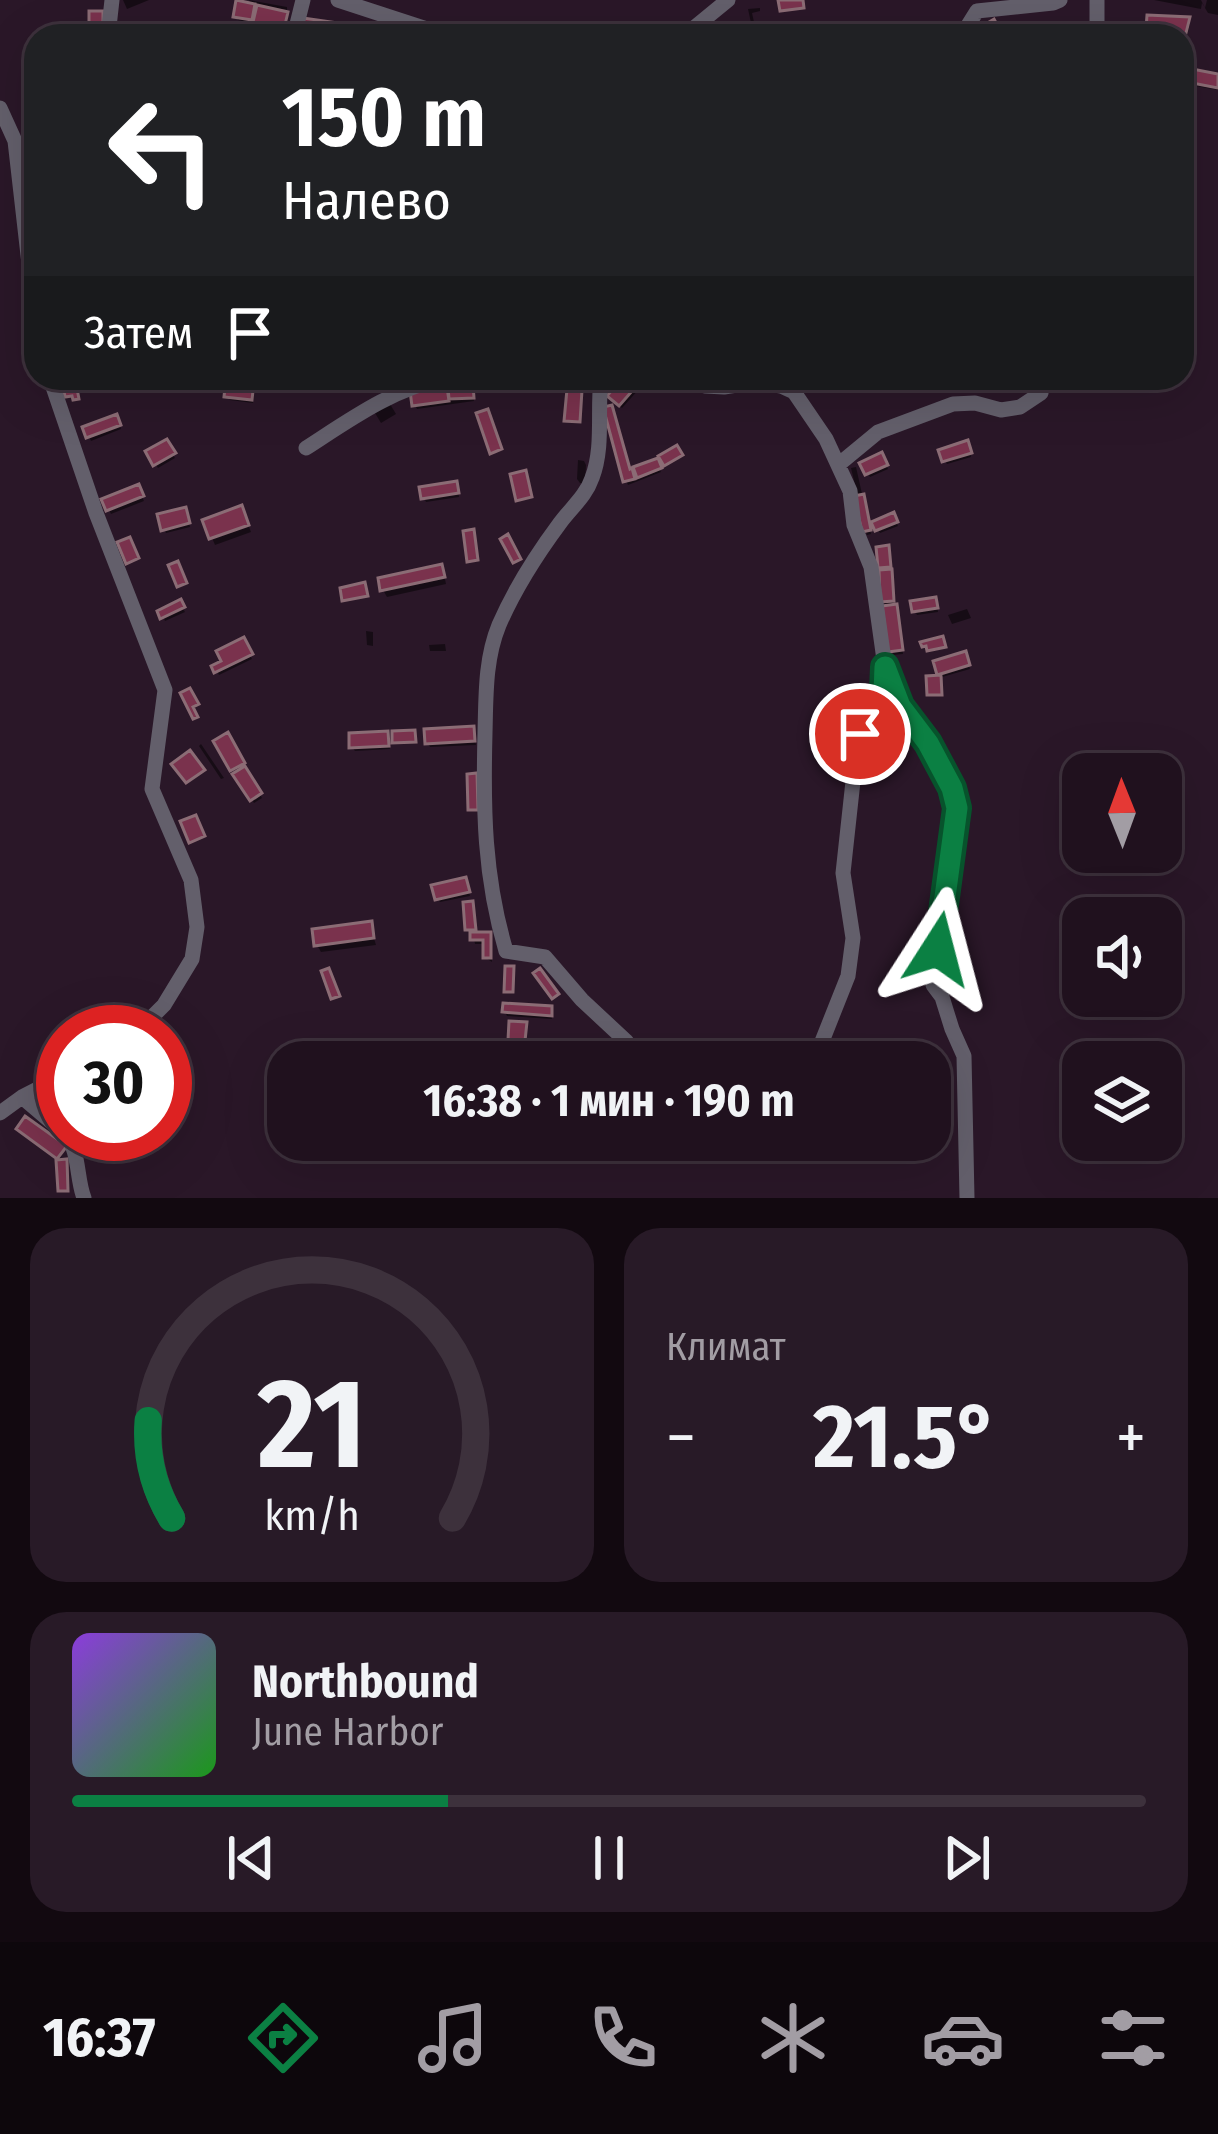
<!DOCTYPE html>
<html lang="ru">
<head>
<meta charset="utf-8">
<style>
	:root { --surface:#20111e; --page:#281a27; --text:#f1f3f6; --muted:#a29da4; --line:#3d313c; --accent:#0b8043 }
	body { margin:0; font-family:"Fira Sans Condensed",sans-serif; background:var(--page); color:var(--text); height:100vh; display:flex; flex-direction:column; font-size:45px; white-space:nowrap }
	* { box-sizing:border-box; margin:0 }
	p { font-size:39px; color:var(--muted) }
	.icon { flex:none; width:66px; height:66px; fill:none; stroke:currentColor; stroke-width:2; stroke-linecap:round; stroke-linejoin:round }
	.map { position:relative; height:1198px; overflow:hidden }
	.drawer { display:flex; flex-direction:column; gap:30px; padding:30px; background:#120910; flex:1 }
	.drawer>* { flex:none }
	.banner { position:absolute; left:24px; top:24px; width:1170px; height:366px; border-radius:36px; box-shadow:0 12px 48px #0002,0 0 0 3px var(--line); background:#202124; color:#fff; overflow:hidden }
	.needle { width:78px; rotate:359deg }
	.controls { position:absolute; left:1062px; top:753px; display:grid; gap:24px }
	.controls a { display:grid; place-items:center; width:120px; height:120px; border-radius:24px; background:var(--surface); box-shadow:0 12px 48px #0002,0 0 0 3px var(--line); font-size:60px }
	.speed { position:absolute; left:36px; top:1005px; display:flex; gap:24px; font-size:60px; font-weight:700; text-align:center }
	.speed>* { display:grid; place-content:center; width:156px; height:156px; border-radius:50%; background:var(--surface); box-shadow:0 12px 48px #0002,0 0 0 3px var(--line); line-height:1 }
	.speed .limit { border:18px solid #d22; background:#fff; color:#111 }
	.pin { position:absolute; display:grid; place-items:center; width:102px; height:102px; color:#fff; margin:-51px; border:6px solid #fff; border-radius:50%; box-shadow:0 3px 12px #0007 }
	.me { position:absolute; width:132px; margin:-66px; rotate:9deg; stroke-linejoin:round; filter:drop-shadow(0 0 9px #0008) }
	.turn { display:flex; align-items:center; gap:42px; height:252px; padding:0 60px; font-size:54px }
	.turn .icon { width:156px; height:156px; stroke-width:2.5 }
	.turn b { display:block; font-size:84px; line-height:102px }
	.then { display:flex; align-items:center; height:114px; padding:0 60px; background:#0003; gap:24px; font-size:45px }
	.big { font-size:90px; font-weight:700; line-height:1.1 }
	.drawer .tile { flex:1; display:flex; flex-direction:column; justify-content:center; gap:18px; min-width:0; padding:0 42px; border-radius:36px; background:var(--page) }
	.drawer .dial { align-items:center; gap:0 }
	.dial svg { height:312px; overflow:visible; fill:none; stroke:var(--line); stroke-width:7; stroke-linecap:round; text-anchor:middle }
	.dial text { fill:var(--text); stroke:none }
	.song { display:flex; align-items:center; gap:36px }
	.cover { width:144px; height:144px; border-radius:18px; background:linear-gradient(135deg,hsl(270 70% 55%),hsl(120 70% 35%)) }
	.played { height:12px; border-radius:6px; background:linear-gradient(90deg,var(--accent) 35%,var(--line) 35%) }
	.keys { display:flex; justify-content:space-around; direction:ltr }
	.heat { display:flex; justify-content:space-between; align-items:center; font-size:66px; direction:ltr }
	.drawer .tiles { flex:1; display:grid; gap:30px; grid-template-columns:1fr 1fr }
	.tile:last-child { grid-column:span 2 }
	.trip { position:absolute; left:267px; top:1041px; width:684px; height:120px; border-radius:36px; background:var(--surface); box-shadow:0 12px 48px #0002,0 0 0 3px var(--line); font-weight:700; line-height:120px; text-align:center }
	.dock { display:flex; height:192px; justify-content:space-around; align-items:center; background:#0d070c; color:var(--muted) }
	.dock .icon { width:84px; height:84px }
	.dock .on { color:var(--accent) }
	.dock b { font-size:54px; color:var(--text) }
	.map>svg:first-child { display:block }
	.shadow { fill:#0007 }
	.building { fill:#7a324d; stroke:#8b6c75; stroke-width:3 }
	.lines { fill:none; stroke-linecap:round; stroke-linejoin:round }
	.minor { stroke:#635f6b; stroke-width:15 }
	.route-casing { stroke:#07532c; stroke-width:30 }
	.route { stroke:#0b8043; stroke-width:21 }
</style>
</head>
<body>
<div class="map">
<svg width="1218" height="1198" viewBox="0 0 1218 1198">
	<rect width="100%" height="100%" fill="#2a1728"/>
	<path class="shadow" d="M123,0h26l-22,9z
		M249,0l38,7v3l-5,-1 6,10 -3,12 -47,-11 -2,-4 17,-9z
		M1154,0h47l4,8 2,-8h11v15l-10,-2 -6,-10 -1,6z
		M760,8v3l-8,2 2,9 -3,1 -3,-14z
		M1188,20l2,4 -7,28 -1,-16 -3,-2 -28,-2 -2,-4z
		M937,22l6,1 2,4 -1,9h-9z
		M1218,77v13l-34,-6 -2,-4z
		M578,378h16l-4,15 -11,-3 -3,-4z
		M626,378h23l-27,30 -9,-8z
		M995,378h9l-1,14h-6l-3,-4z
		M252,384l2,4 -1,15 -23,-3 -3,-4z
		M471,389l3,12 -57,8 -2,-4 -1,-11z
		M390,404l6,10 -15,9 -6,-10z
		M116,417l5,12 -30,12 -5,-12z
		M166,443l9,15 -17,10 -9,-15z
		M969,448l2,9 -24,7 -2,-3z
		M881,456l7,13 -18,8 -7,-13z
		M578,460l6,1 2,4 -1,19 -5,-1 -3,-4z
		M656,461l5,11 -33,13 -2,-4 3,-9z
		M856,467l15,67 -4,1 -16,-67z
		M138,488l6,13 -33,13 -6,-13z
		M458,488l1,9 -33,5 -2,-4z
		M187,514l3,13 -24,6 -2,-4z
		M245,516l6,16 -36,13 -3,-7z
		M893,516l5,10 -18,7 -5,-10z
		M888,548l15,106 -10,1 -5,-46 -5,-8 -3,-52z
		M444,574l2,10 -59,13 -4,-7z
		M180,603l5,9 -20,9 -4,-9z
		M937,604l1,8 -21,3 -2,-4z
		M967,609l4,9 -19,6 -4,-9z
		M366,631l7,1v14l-6,-1z
		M243,641l9,18 -33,16 -4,-8z
		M429,645l16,-1 1,7h-16z
		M967,659l3,10 -28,8 -2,-4z
		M871,712l12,2 2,4 -2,12 -12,-2 -2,-4z
		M473,729l3,16 -46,2 -2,-4z
		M387,734l3,15 -35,2 -3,-4z
		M227,736l35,62 -8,5 -37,-61z
		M201,744l23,34 -3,1 -22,-33z
		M467,884l3,12 -30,6 -3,-4z
		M472,904l4,31h13l2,4 1,23 -6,-4v-14h-11l-2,-11 -5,-3z
		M370,925l6,20 -55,7 -4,-7z
		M550,1009l2,10 -45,-3 -2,-4z"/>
	<path class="building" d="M236,0l19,4 -3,16 -19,-3z
		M778,0h25l1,8 -24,3z
		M257,5l31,7 -4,17 -31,-7z
		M89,11h14v20h-14z
		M1147,15l43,2 -8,32v-13h-7l2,-5 -31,-2z
		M303,18l35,5 -2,13 -35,-3z
		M994,19l8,15 -25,2 -3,-5z
		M1182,67l36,7v14l-36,-7z
		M75,378l4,21 -6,1 -1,-4 -7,1 -3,-17z
		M226,378l28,3 -2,19 -28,-3z
		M622,378h13l5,4 -21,24 -12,-10z
		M473,385l1,13 -25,1 -1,-12z
		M447,387l2,14 -37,5 -2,-15z
		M567,389l15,1 -2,32 -16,-1z
		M612,405l18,64 2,-1 3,11 -12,3 -20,-75z
		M488,409l14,40 -12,5 -14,-41z
		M117,414l4,11 -35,13 -4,-11z
		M167,439l9,14 -23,13 -8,-15z
		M968,440l4,13 -30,9 -4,-12z
		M677,445l6,10 -19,11 -6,-10z
		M882,452l6,13 -23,10 -6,-12z
		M658,458l4,10 -25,10 -4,-11z
		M526,470l6,27 -16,4 -6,-27z
		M457,481l2,12 -38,6 -2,-12z
		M139,484l5,12 -38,15 -5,-12z
		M864,494l7,36 -9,2 -8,-36z
		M242,505l7,20 -40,14 -7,-19z
		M186,507l4,16 -29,8 -4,-17z
		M894,512l4,10 -23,9 -4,-9z
		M474,529l4,31 -11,2 -4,-31z
		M508,534l13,25 -8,4 -13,-24z
		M130,537l9,21 -13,6 -9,-22z
		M889,545l2,22 -13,1 -2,-21z
		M178,561l9,22 -10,4 -9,-22z
		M442,564l3,13 -65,14 -2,-13z
		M892,569l2,32 -14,1 -1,-32z
		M365,582l3,14 -26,5 -2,-13z
		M936,597l2,11 -26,4 -2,-11z
		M181,599l4,8 -25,12 -3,-8z
		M897,604l6,46 -15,2 -6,-46z
		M943,636l3,11 -19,4 -1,-5 -4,1 -2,-5z
		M244,637l9,17 -39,19 -3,-7 10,-5 -5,-10z
		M966,651l4,14 -33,10 -4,-14z
		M941,675l1,20h-15l-1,-19z
		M190,688l9,16 -6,3 5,10 -5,2 -13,-26z
		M474,726l1,15 -50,3 -1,-15z
		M415,730l1,12 -24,1v-12z
		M388,731l1,15 -40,2v-15z
		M228,732l17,31 -15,8 -17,-30z
		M190,750l15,20 -19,13 -15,-19z
		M245,766l17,27 -12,8 -18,-27z
		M477,773l1,37h-10l-1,-36z
		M196,815l9,21 -16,7 -9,-22z
		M466,877l4,15 -35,8 -4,-15z
		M473,901l3,29h-11l-2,-28z
		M372,921l2,17 -60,8 -2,-17z
		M470,932h21v26h-8v-18h-13z
		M505,966h9l-1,26h-9z
		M329,968l11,28 -9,3 -10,-28z
		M540,968l19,26 -7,5 -19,-26z
		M503,1003l49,3v10l-50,-4z
		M509,1021l18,1 -2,19 -17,-1z
		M25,1116l42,30 -10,13 -41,-30z
		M67,1159l1,32h-10l-2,-31z"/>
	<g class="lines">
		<path class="minor" d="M338,0l110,36
			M1097,0v36
			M108,36l4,-36
			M294,36l9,-36
			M684,36l44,-36
			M970,36l-3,-9 10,-16 76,-8 7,-3
			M0,108l15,33 21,184
			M50,378l46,135 69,177 -13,99 39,91 6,47 -5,32 -28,46 -27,27
			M601,378c-4,33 3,69 -9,100 -6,18 -21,30 -32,45 -23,31 -45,65 -61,102 -14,34 -13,71 -14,108 -2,76 -1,144 21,218l39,6 37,43 44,41 17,21
			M685,378l20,8 19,1 32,-5 25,4 13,6 32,47 24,52 4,34 17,42 14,100 15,39 28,37 13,23 12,22 4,20 -24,177 9,12 10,32 12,27 3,142
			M306,448c45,-29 86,-59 139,-70
			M838,465l40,-33 75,-28 22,-1 26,7 19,-3 21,-14
			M810,1062l7,-8 31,-78 5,-38 -10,-65 12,-110 10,-58 19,-13 1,-16
			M22,1097l41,35
			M0,1113l22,-16 41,-21
			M65,1134c15,17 11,43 19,64"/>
	</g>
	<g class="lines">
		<g class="route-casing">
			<path id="route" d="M860,734l6,-29 18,-13 1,-25 15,39 28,37 24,45 5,20 -19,141"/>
		</g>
		<use href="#route" class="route"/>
	</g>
</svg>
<div class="controls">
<a><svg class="needle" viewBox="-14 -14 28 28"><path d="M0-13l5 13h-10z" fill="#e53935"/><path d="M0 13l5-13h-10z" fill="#a29da4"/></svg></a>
<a><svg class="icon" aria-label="sound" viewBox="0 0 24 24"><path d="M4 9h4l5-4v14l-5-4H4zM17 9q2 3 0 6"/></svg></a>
<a><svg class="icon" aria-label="layers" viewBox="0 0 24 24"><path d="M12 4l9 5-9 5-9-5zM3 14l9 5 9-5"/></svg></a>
</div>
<div class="speed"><div class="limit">30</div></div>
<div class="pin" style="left:860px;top:734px;background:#d93025"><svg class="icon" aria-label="arrive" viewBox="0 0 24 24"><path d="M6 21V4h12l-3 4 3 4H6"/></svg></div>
<svg class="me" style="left:938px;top:949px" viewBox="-20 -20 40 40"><path d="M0-17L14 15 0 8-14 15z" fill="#0b8043" stroke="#fff" stroke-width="4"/></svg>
<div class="trip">16:38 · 1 мин · 190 m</div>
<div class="banner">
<div class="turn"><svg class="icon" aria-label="left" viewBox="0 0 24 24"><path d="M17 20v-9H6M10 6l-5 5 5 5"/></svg><div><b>150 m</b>Налево</div></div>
<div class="then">Затем<svg class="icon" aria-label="arrive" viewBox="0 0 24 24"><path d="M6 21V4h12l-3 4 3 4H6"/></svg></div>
</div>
</div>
<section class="drawer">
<div class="tiles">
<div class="tile dial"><svg viewBox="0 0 100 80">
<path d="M14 69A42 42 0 1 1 86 69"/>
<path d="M14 69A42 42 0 0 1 8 44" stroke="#0b8043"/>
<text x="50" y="56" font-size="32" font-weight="700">21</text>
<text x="50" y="72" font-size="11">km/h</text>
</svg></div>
<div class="tile"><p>Климат</p>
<div class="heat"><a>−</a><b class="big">21.5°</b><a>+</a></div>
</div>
<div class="tile">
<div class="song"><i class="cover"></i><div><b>Northbound</b><p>June Harbor</p></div></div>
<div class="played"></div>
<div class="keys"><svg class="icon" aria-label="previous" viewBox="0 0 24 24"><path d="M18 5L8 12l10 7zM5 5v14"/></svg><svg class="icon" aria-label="pause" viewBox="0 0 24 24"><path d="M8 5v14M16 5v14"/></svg><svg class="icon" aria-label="next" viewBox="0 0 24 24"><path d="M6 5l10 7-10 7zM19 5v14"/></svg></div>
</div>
</div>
</section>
<nav class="dock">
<b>16:37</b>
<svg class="icon on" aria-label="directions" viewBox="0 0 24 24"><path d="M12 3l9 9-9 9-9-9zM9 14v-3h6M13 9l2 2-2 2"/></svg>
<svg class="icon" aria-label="music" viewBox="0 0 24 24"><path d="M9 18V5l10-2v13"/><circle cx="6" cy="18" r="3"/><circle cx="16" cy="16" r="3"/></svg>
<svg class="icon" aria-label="phone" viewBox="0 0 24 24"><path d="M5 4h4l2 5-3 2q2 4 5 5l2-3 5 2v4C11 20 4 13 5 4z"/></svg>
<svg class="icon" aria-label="climate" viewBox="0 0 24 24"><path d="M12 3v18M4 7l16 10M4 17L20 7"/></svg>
<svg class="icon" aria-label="car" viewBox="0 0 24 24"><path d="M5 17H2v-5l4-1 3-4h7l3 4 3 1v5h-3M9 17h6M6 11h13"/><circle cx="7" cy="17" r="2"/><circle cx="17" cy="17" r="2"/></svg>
<svg class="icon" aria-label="filters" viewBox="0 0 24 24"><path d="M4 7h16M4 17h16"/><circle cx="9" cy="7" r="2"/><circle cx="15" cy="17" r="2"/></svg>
</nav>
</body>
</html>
